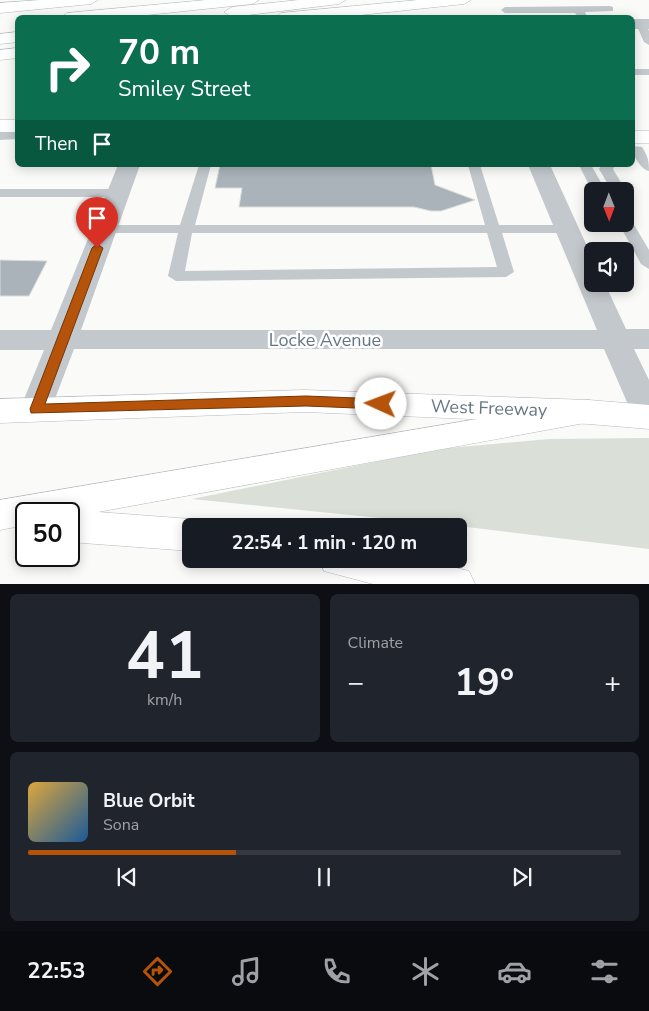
<!DOCTYPE html>
<html lang="en">
<head>
<meta charset="utf-8">
<style>
	:root { --surface:#171b24; --page:#20242c; --text:#f1f3f6; --muted:#9ea1a6; --line:#363941; --accent:#b45309 }
	body { margin:0; font-family:"Nunito Sans",sans-serif; background:var(--page); color:var(--text); height:100vh; display:flex; flex-direction:column; font-size:19px; white-space:nowrap }
	* { box-sizing:border-box; margin:0 }
	p { font-size:16px; color:var(--muted) }
	.icon { flex:none; width:28px; height:28px; fill:none; stroke:currentColor; stroke-width:2; stroke-linecap:round; stroke-linejoin:round }
	.map { position:relative; height:584px; overflow:hidden }
	.drawer { display:flex; flex-direction:column; gap:10px; padding:10px; background:#0d0f14; flex:1 }
	.drawer>* { flex:none }
	.banner { position:absolute; left:15px; top:15px; width:620px; height:152px; border-radius:8px; box-shadow:0 2px 12px #0003; background:#0b6e4f; color:#fff; overflow:hidden }
	.needle { width:32px; rotate:179deg }
	.tools { position:absolute; left:584px; top:182px; display:grid; gap:10px }
	.tools a { display:grid; place-items:center; width:50px; height:50px; border-radius:8px; background:var(--surface); box-shadow:0 2px 12px #0003; font-size:25px }
	.speed { position:absolute; left:15px; top:502px; display:flex; gap:10px; font-size:25px; font-weight:700; text-align:center }
	.speed>* { display:grid; place-content:center; width:65px; height:65px; border-radius:50%; background:var(--surface); box-shadow:0 2px 12px #0003; line-height:1 }
	.speed .limit { border:2px solid #111; border-radius:8px; background:#fff; color:#111 }
	.pin { position:absolute; display:grid; place-items:center; width:42px; height:42px; color:#fff; margin:-51px -21px; border-radius:50% 50% 50% 0; rotate:-45deg; box-shadow:0 0 5px #0007 }
	.pin .icon { rotate:45deg }
	.me { position:absolute; width:55px; margin:-28px; rotate:272deg; stroke-linejoin:round; filter:drop-shadow(0 0 4px #0008) }
	.turn { display:flex; align-items:center; gap:18px; height:105px; padding:0 20px; font-size:22px }
	.turn .icon { width:65px; height:65px; stroke-width:2.5 }
	.turn b { display:block; font-size:35px; line-height:42px }
	.then { display:flex; align-items:center; height:48px; padding:0 20px; background:#0003; gap:10px; font-size:19px }
	.big { font-size:38px; font-weight:700; line-height:1.1 }
	.drawer .tile { flex:1; display:flex; flex-direction:column; justify-content:center; gap:8px; min-width:0; padding:0 18px; border-radius:8px; background:var(--page) }
	.drawer .dial { align-items:center; gap:0 }
	.dial b { font-size:65px; line-height:1 }
	.song { display:flex; align-items:center; gap:15px }
	.cover { width:60px; height:60px; border-radius:8px; background:linear-gradient(135deg,hsl(40 70% 55%),hsl(210 70% 35%)) }
	.played { height:5px; border-radius:2px; background:linear-gradient(90deg,var(--accent) 35%,var(--line) 35%) }
	.keys { display:flex; justify-content:space-around; direction:ltr }
	.heat { display:flex; justify-content:space-between; align-items:center; font-size:28px; direction:ltr }
	.drawer .tiles { flex:1; display:grid; gap:10px; grid-template-columns:1fr 1fr }
	.tile:last-child { grid-column:span 2 }
	.trip { position:absolute; left:182px; top:518px; width:285px; height:50px; border-radius:8px; background:var(--surface); box-shadow:0 2px 12px #0003; font-weight:700; line-height:50px; text-align:center }
	.tabs { display:flex; height:80px; justify-content:space-around; align-items:center; background:#090b0e; color:var(--muted) }
	.tabs .icon { width:35px; height:35px }
	.tabs .current { color:var(--accent) }
	.tabs b { font-size:22px; color:var(--text) }
	.map>svg:first-child { display:block }
	.green { fill:#dadfd7 }
	.building { fill:#aab3b9; stroke:#dcdcda }
	.lines { fill:none; stroke-linecap:round; stroke-linejoin:round }
	.secondary-casing { stroke:#b3babf; stroke-width:1 }
	.motorway-casing { stroke:#b4b9bd; stroke-width:1 }
	.service { fill:#c3c8cc; fill-rule:evenodd }
	.minor { fill:#c3c8cc; fill-rule:evenodd }
	.tertiary { fill:#c3c8cc; fill-rule:evenodd }
	.secondary { fill:#fff; fill-rule:evenodd }
	.motorway { fill:#fff; fill-rule:evenodd }
	.route { fill:#b45309; stroke:#753606 }
	.labels { text-anchor:middle; stroke-width:5; stroke-linejoin:round; paint-order:stroke }
	.street-label { font-size:18px; fill:#657683; stroke:#fff }
</style>
</head>
<body>
<div class="map">
<svg width="649" height="584" viewBox="0 0 649 584">
	<rect width="100%" height="100%" fill="#fafaf8"/>
	<path class="green" d="M649,438v111l-190,-23 -267,-27 246,-50 111,-10z"/>
	<path class="building" d="M220,165h211l4,20 40,15 -34,11h-10l-17,-4h-175l3,-19h-27z
		M0,260l47,1 -18,35h-29z"/>
	<g class="lines">
		<g class="secondary-casing">
			<path id="secondary" d="M418,0h53l-7,4 -131,14h-59l7,-5z
				M18,48v10l-18,2v-10z
				M0,120h18v12h-18z
				M632,131h17v12h-17z
				M305,390l284,10 60,5v24l-60,-5 -284,-12 -305,11v-24z"/>
		</g>
		<g class="motorway-casing">
			<path id="motorway" d="M40,0h58l-7,4 -91,9v-10z
				M206,0h53l-7,4 -133,14h-59l7,-5z
				M299,0h47l-7,4 -107,13 -8,-5 8,-5z
				M18,32v10l-18,2v-10z
				M589,400l12,4 4,8 -4,8 -503,92 93,7 13,5 2,2h-15v25l-122,-9v-28h-43v11l-26,5v-30z
				M319,559h100l50,12 6,13h-102l-49,-13z"/>
		</g>
		<path class="service" d="M610,6l3,1v4l-28,1 3,6h-9l-4,-5h-70l-4,-3 4,-3z
			M638,22l8,2 3,7v14l-5,-3 -8,-18z
			M632,69h17v6h-17z
			M632,146l10,1c6,9 7,14 7,24 -9,-2 -17,-17 -17,-25z
			M199,165h12l-16,60h290l-17,-60h12l19,60h67l7,4 -7,4h-64l12,39 -8,5 -330,4 -8,-5 10,-43h-74l-7,-4 7,-4h76zM192,233h295l10,34 -312,4z
			M579,165h12l15,26h-14z
			M602,165h13l-2,4 13,22 -1,1 -13,-1 -13,-22z
			M0,189h118l7,4 -7,4h-118z
			M625,217l5,1 19,32v19l-8,-5 -22,-40h6z"/>
		<path class="minor" d="M632,19h17v10h-17z
			M118,165h22l-59,165h516l-69,-165h22l42,92v27h13l21,45h23v20h-15l15,31v48l-12,-4 -4,-8 -29,-67h-530l-26,68 -12,4 -12,-4 -4,-8 24,-59h-44v-20h51z"/>
		<path class="tertiary" d="M18,127v12l-18,1v-12z"/>
		<use href="#secondary" class="secondary"/>
		<use href="#motorway" class="motorway"/>
	</g>
	<path class="route" d="M97,244l6,4 -58,156 261,-8 75,3 7,5 -7,5 -75,-3 -275,7 -1,-4 62,-161z"/>
	<g class="labels">
		<g class="street-label">
			<text x="325" y="346">Locke Avenue</text>
			<text transform="translate(489 408) rotate(2)" y="6">West Freeway</text>
		</g>
	</g>
</svg>
<div class="tools">
<a><svg class="needle" viewBox="-14 -14 28 28"><path d="M0-13l5 13h-10z" fill="#e53935"/><path d="M0 13l5-13h-10z" fill="#9ea1a6"/></svg></a>
<a><svg class="icon" aria-label="sound" viewBox="0 0 24 24"><path d="M4 9h4l5-4v14l-5-4H4zM17 9q2 3 0 6"/></svg></a>
</div>
<div class="speed"><div class="limit">50</div></div>
<div class="pin" style="left:97px;top:248px;background:#d93025"><svg class="icon" aria-label="arrive" viewBox="0 0 24 24"><path d="M6 21V4h12l-3 4 3 4H6"/></svg></div>
<svg class="me" style="left:381px;top:404px" viewBox="-20 -20 40 40"><circle r="19" fill="#fff"/><path d="M0-13L10 11 0 6-10 11z" fill="#b45309"/></svg>
<div class="trip">22:54 · 1 min · 120 m</div>
<div class="banner">
<div class="turn"><svg class="icon" aria-label="right" viewBox="0 0 24 24"><path d="M7 20v-9h11M14 6l5 5-5 5"/></svg><div><b>70 m</b>Smiley Street</div></div>
<div class="then">Then<svg class="icon" aria-label="arrive" viewBox="0 0 24 24"><path d="M6 21V4h12l-3 4 3 4H6"/></svg></div>
</div>
</div>
<section class="drawer">
<div class="tiles">
<div class="tile dial"><b>41</b><p>km/h</p></div>
<div class="tile"><p>Climate</p>
<div class="heat"><a>−</a><b class="big">19°</b><a>+</a></div>
</div>
<div class="tile">
<div class="song"><i class="cover"></i><div><b>Blue Orbit</b><p>Sona</p></div></div>
<div class="played"></div>
<div class="keys"><svg class="icon" aria-label="previous" viewBox="0 0 24 24"><path d="M18 5L8 12l10 7zM5 5v14"/></svg><svg class="icon" aria-label="pause" viewBox="0 0 24 24"><path d="M8 5v14M16 5v14"/></svg><svg class="icon" aria-label="next" viewBox="0 0 24 24"><path d="M6 5l10 7-10 7zM19 5v14"/></svg></div>
</div>
</div>
</section>
<nav class="tabs">
<b>22:53</b>
<svg class="icon current" aria-label="directions" viewBox="0 0 24 24"><path d="M12 3l9 9-9 9-9-9zM9 14v-3h6M13 9l2 2-2 2"/></svg>
<svg class="icon" aria-label="music" viewBox="0 0 24 24"><path d="M9 18V5l10-2v13"/><circle cx="6" cy="18" r="3"/><circle cx="16" cy="16" r="3"/></svg>
<svg class="icon" aria-label="phone" viewBox="0 0 24 24"><path d="M5 4h4l2 5-3 2q2 4 5 5l2-3 5 2v4C11 20 4 13 5 4z"/></svg>
<svg class="icon" aria-label="climate" viewBox="0 0 24 24"><path d="M12 3v18M4 7l16 10M4 17L20 7"/></svg>
<svg class="icon" aria-label="car" viewBox="0 0 24 24"><path d="M5 17H2v-5l4-1 3-4h7l3 4 3 1v5h-3M9 17h6M6 11h13"/><circle cx="7" cy="17" r="2"/><circle cx="17" cy="17" r="2"/></svg>
<svg class="icon" aria-label="filters" viewBox="0 0 24 24"><path d="M4 7h16M4 17h16"/><circle cx="9" cy="7" r="2"/><circle cx="15" cy="17" r="2"/></svg>
</nav>
</body>
</html>
